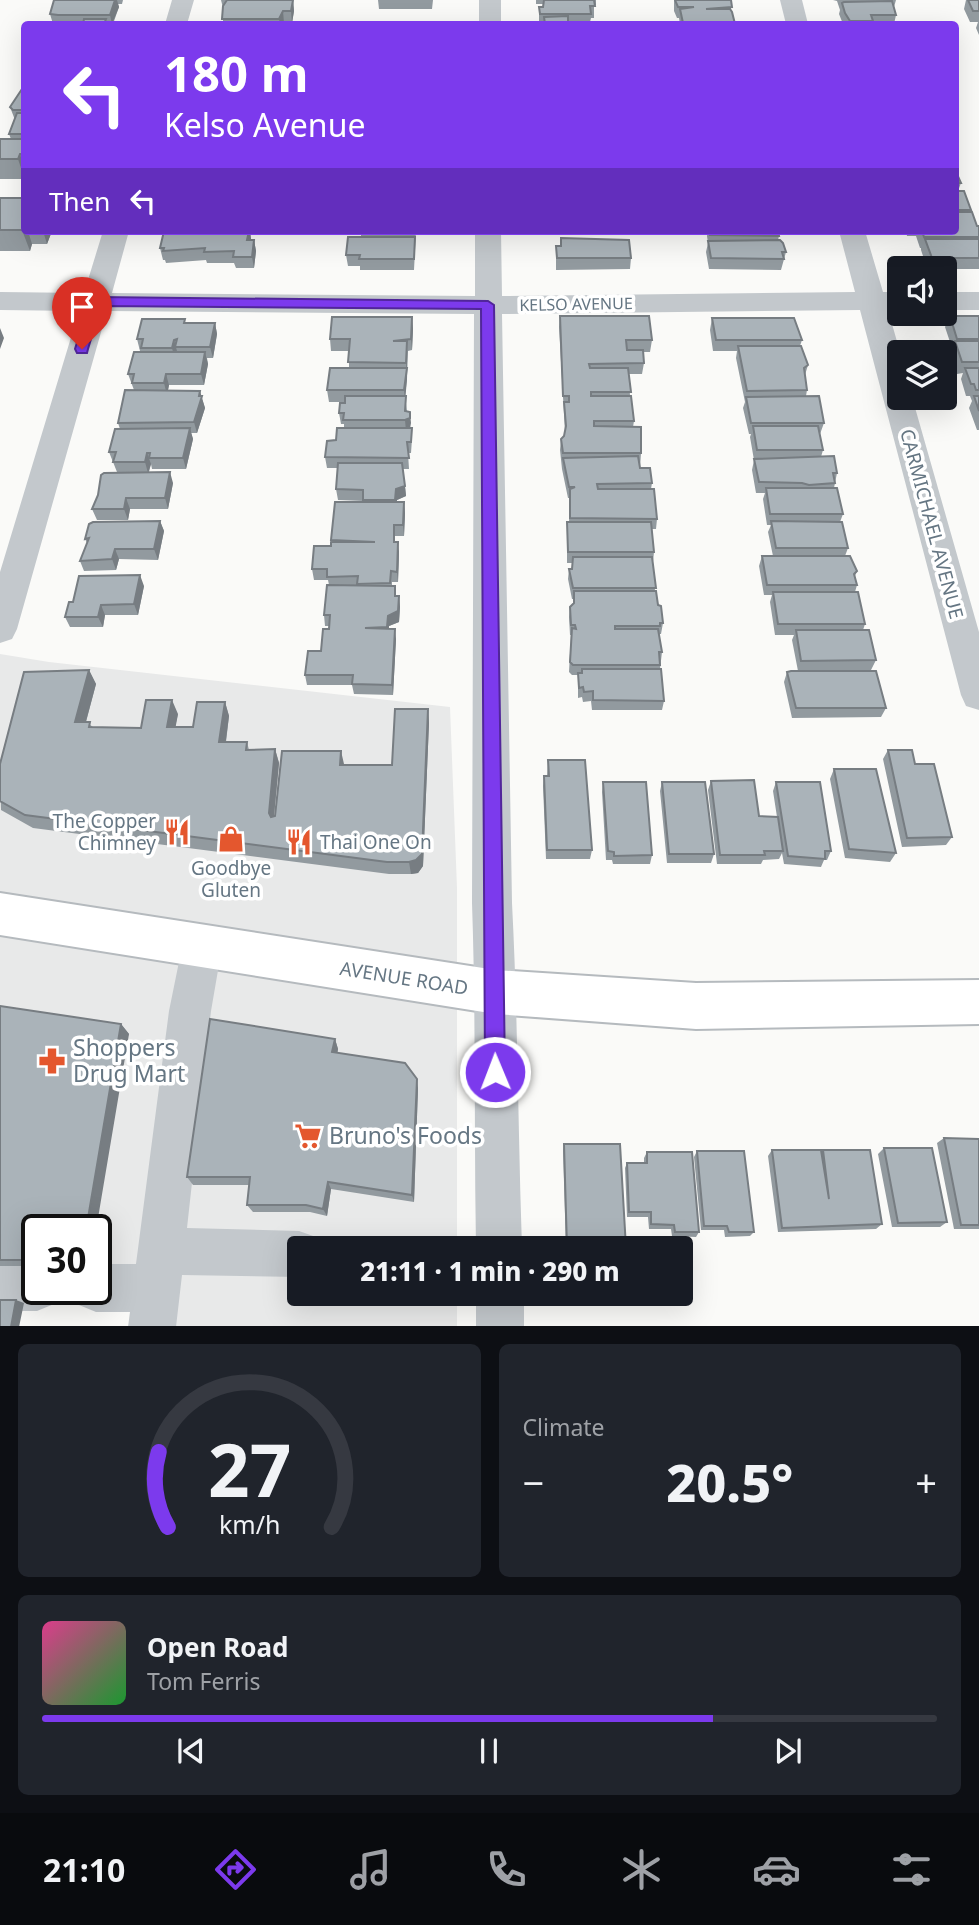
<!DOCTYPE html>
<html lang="en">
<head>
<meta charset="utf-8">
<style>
	:root { --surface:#171b24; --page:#20242c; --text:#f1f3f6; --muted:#9ea1a6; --line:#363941; --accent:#7c3aed }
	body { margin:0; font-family:"Noto Sans",sans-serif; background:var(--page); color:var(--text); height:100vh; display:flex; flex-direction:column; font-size:26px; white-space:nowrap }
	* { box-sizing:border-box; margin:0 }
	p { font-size:23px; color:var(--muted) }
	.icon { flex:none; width:38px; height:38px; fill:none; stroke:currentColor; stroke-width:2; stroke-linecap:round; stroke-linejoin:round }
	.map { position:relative; height:1326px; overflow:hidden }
	.drawer { display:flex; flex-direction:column; gap:18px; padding:18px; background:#0d0f14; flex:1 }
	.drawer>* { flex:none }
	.hud { position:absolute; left:21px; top:21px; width:938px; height:214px; border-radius:7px; box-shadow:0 7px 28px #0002; background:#7c3aed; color:#fff; overflow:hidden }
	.tools { position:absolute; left:887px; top:256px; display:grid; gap:14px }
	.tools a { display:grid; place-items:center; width:70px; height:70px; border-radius:7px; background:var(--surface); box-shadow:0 7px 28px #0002; font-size:35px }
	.speed { position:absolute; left:21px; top:1214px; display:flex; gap:14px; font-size:35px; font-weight:700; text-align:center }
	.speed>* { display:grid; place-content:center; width:91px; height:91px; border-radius:50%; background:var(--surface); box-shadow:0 7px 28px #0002; line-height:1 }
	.speed .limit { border:4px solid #111; border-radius:10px; background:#fff; color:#111 }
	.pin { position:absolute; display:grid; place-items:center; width:60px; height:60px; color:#fff; margin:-72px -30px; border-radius:50% 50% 50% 0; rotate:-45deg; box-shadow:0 0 7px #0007 }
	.pin .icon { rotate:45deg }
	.me { position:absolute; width:77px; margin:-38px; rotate:359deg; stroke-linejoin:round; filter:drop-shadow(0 0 5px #0008) }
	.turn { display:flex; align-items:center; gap:24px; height:147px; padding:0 28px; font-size:32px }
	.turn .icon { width:91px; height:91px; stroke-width:2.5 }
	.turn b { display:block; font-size:49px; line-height:60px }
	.then { display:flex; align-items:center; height:66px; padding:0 28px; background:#0003; gap:14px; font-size:26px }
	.big { font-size:52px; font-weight:800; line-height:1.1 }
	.drawer .card { flex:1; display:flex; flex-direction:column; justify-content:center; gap:10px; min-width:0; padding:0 24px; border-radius:10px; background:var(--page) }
	.drawer .dial { align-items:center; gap:0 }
	.dial svg { height:182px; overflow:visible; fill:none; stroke:var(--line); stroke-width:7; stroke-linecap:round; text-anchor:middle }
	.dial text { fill:var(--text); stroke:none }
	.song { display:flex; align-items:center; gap:21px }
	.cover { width:84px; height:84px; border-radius:10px; background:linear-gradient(135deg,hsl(330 70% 55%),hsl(130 70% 35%)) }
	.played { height:7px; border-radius:4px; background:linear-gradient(90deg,var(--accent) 75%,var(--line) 75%) }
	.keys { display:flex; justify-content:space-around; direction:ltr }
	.heat { display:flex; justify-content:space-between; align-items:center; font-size:38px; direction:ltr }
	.drawer .tiles { flex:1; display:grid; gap:18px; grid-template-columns:1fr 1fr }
	.card:last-child { grid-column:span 2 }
	.trip { position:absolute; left:287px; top:1236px; width:406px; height:70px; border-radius:7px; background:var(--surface); box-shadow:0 7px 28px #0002; font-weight:800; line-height:70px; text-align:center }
	.menu { display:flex; height:112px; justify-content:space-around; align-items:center; background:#090b0e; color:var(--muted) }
	.menu .icon { width:49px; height:49px }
	.menu .on { color:var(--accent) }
	.menu b { font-size:32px; color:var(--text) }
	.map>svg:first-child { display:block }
	.built { fill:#e8e9e9; fill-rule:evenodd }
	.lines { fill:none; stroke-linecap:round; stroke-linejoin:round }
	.major-casing { stroke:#b5babe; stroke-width:4 }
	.minor { fill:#c3c8cc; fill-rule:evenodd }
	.major { fill:#fff; fill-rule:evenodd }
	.wall { fill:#929a9f }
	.shaded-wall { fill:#777d82 }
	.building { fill:#aab3b9; stroke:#777d82; stroke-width:2 }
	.route { fill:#7c3aed; stroke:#51269a; stroke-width:2 }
	.labels { text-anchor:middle; stroke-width:7; stroke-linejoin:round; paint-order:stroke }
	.far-street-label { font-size:16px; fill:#657683; stroke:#fff }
	.street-label { font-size:19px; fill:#657683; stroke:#fff }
	.poi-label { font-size:19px; fill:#657683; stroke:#fff; text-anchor:end }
	.near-poi-label { font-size:23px; fill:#657683; stroke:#fff; text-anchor:start }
</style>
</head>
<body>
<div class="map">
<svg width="979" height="1327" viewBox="0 0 979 1327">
	<rect width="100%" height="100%" fill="#fafaf8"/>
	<path class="built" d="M0,654l49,8 401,45 7,181v360h-158v45h158v33h-311l3,-18 -149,-6zM37,1230h59v60h-59z"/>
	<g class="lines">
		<g class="major-casing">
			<path id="major" d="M0,893l496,77 200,13 283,-3v44l-283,5 -200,-15 -496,-79z"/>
		</g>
		<path class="minor" d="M172,0h22l-7,24h-22z
			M479,0h22v24h-22z
			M780,0h22l6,24h-22z
			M103,231h26l-17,62 363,3v-65h26l1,65 353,-4 -16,-61h26l18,61h17v18h-12l12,42v45h12l67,235v78l-13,-4 -5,-11 -101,-385 -358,4 10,589c6,115 6,230 10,345h-46c-2,-115 0,-230 -4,-345l2,-589 -367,-3 -90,318 -5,10 -12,4v-71l79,-261 -79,-1v-18l84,1z
			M945,292h34v18h-34z
			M202,928l14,5 6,14 -11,64 -24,217 112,3 17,6 4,11h-21v29l-117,-2 -6,52h-48l2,-15h-34l-17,-7 -6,-15h23v-26h40l33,-253 13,-64 6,-14z
			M0,1263h37v27h23l-6,14 -17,7h-37z
			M476,1293h48v34h-48z"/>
		<use href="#major" class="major"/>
	</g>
	<path class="wall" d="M54,0h69l-1,4h-4l1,3 -6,17h-60l-3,-10z
		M221,0h72l1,11 -2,12h-8l-1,1h-65l5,-2v-14z
		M378,0h55l-1,9h-53z
		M536,0h60v5h-2v13h-3l-1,4 6,2h-57v-17h4v-3h-7z
		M674,0h57v10l4,14h-55l-1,-6h-2l-3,-7z
		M833,0h63l-2,7 2,8 -2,9h9h-60l-4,-10 1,-4 -3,-9z
		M966,0h13v35l-3,-7 2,-6h-8l-6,-13z
		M24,89v90h-24v-40h11l-2,-5 6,-14 -5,-13z
		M956,172l5,11 -3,8 13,19 -1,2 7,14h2v43h-34v-1h-18l-6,-18v-2h-1l-4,-12h-9l-1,-5h50z
		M0,198l24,33h28l-5,13h-15l-2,7h-30z
		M164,231h86l1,9h3l2,11 -2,17h-18l-2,-5h-27l-1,-3 -40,3 -1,-3h-2l-3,-12z
		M361,231h55l-2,39h-54v-4h-12l-2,-11 15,-18z
		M708,231h70l1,5 -1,4 8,12 -5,18 -72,-1 -3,-17 2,-9 -1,-7z
		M561,238l70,20 -1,11 -74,1v-24h4z
		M560,316l92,24 -2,12h-7l1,11 -2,11h-13l1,22 4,25 -1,6 8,26 -1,15 12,15 -1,6 6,30 -1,10h-4l2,23 -1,10 2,29 8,32 -2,11h-2l3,18 -2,17 4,32 -2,9h-70l-1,-9 -8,1 -1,-5 -4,1v-23h-6l-3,-3 2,-37h-1l-1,-18 1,-10 3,-3 1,-5h-2l-4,-20 1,-10h3v-6h-5v-41h2l1,-24h-2l-6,-29 -2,-19 1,-11 3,-3 1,-4 -6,-105z
		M950,316h29v114h-2l-8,-22 3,-7 -2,-5h-4l-5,-17 2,-6 -6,1 -6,-22 1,-4 -7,-21z
		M412,317l1,12 -1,21 -4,1 -1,28 -2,17 2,15 3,1v16h2v11l-1,14h-3l1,16h-6l3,27 -9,4v2h7l1,11 -1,23h-9v6l4,10 -1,30h-6v4l4,10h3l1,11 -1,15 -10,4v3l7,10 -3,56 -39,-1 -2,-9h-45l-2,-10 16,-24 8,-25h-4l-1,-11 5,-30 -1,-5h-14l-2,-11 19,-23v-6l32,-38v-1l-25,-1 -2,-11 2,-21h-11l-2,-11 19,-29v-4h-3l-2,-11 6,-11h-16l-2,-12 22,-22v-17h-18l-1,-12z
		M712,318l90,22 -2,6 8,19 -3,10 2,15 -1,6 18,27 -4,11 3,16 -2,7 16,16 -3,15 9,26 -3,8 8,26 -3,8 12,15 -2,5 2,9 -2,7 10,32 -2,6 13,30 -5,10 -73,1 -6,-31 2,-5h-19l-5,-33 2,-7h-8l-5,-29 3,-10h11l-5,-24 3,-7h-4l-4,-26 2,-6h-9l-4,-23 2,-10 -4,-23 1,-3h-2l-6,-26 2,-6 -9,-44 1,-7h-24l-3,-21z
		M186,323h29l2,11 -4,24h-6l1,6 -4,21h-35l-1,5 33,6 4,12 -8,25h-6l2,6 -7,30h-34l-1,-5 -2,8 24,11 -5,26h-38l-2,11h-31l-5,-11 25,-37 -8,-20 11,-23 -2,-6 16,-33 -6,-16 15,-22 -1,-1h-2l-3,-12z
		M160,521l4,10 -6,29 -39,-1 -3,11 -32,1 -4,-10 7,-18 -2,-4z
		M144,586l-6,29h-33l-2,12h-33l-5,-10 8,-15z
		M89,670l7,14 -10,38 7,5 48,1 37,-14 -3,13h18l32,-25 4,14 -3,26h21l2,8 26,-1 4,14 -5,53 70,-51h48l36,-56 1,14 -6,143 -5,7 -7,1h-22l-356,-46 -32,-18 -1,-46z
		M787,672l99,36 -5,9 -89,1 -8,-36z
		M888,750l27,14 37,73 -6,8 -44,2 -19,-88z
		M548,760l44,90 -2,9h-44l-3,-73 1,-10h3z
		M834,769l62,84 -6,9 -45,-4 -15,-79z
		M711,781l48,35 18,1 -4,-26 3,-9 55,69 -4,9h-3l-3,7 -37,-3 -2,-11 -3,6 -16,1 -2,4h-44l-9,-74z
		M603,782l49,73 -2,9h-37l-1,-4h-6l-4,-68z
		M662,782l52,72 -3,9h-44l-7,-72z
		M0,1006l121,18 8,10 -92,196v36h-37z
		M335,1039l3,10 -1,4 81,35 -4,114 -83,-13 -4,27 -17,-4h-57l-6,-7 2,-20h-56l-6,-8z
		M944,1138l35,1v90h-25l-17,-86z
		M564,1144l62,104h-60l-3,-98z
		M884,1148l63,74 -7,5h-48l-14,-73z
		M772,1150l49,2 2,-2 59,74 -6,5 -98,3 -10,-76z
		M697,1151l57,81 -4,4 -25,1 -1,-7h-23l-7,-73z
		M647,1152l52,80 -3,5 -24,-1 -1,-7h-22l-1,-12h-21l-2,-49 2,-5h17v-5z
		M577,1293h49v1z"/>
	<path class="shaded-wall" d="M115,0h2l2,7 -7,17 -2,-9z
		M293,0l1,11 -2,12 -1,-12z
		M283,11l1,12 -1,1h-3l-1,-5z
		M20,154l4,13v10l-6,-18z
		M24,224v7h4l4,13 -2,7 -8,-21z
		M43,231h9l-5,13z
		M249,231h1l1,8 -4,1z
		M254,240l2,11 -2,17 -2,-11z
		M412,317l1,12 -1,21 -1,-11z
		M215,323l2,11 -4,24 -3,-11z
		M0,328l4,10 -4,11z
		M174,340l3,11 -2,9 -3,-12z
		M407,341v38l-2,23 -1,-12 2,-19z
		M205,352l3,12 -4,21 -3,-11z
		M166,374l3,11 -2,10 -3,-12z
		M200,391l5,17 -8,25 -3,-11z
		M406,396v23l4,-7 1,11 -1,6 -4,2 -1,-11z
		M190,428l3,11 -7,30 -3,-11z
		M147,453l4,11 -3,9 -3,-11z
		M170,472l3,11 -5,26 -3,-11z
		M405,486l1,10 -9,4 -1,11 -1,-11 1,-11z
		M126,498l4,11 -2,11 -4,-11z
		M404,502l1,11 -1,23 -1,-11z
		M160,521l4,10 -6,29 -4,-11z
		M398,542l1,10 -1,30 -1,-10z
		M115,549l4,10 -3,11 -4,-11z
		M140,575l4,11 -6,29 -4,-11z
		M399,596l1,11 -1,15 -10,4 -1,12 -1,-11 1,-11z
		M101,605l4,10 -2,12 -5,-10z
		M395,629l1,10 -3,56 -1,-10z
		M89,670l7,14 -14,52 -7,-14z
		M172,700l6,14 -5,27 -6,-14z
		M225,702l4,14 -5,39 -5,-13z
		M428,709l1,14 -6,143 -5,7 -7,1 -2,-12z
		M275,749l4,14 -6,63 -4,-13z
		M341,751l3,13 -1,14 -3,-13z
		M121,1024l8,10 -33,196h-10z
		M335,1039l3,10 -2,13 -4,-10z
		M417,1079l1,9 -4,114 -2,-7z
		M328,1182l3,7 -4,27 -4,-7z
		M16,1300l8,3 -5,24h-8z"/>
	<path class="building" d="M54,0h61l-5,15h-52l-8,-1z
		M227,0h66l-2,11h-8l-4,8h-57l1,-13z
		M544,0h50l1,6h-5l1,8h-51l-1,-7h4z
		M675,0h56l1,7 -26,2h24l2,3 3,12 -52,-1 -3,-14 14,-2h-16z
		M968,0h11v11h-6z
		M892,1l4,14h-25l2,6h-23l-5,-8 -3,-10 2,-1z
		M568,16v6h28v2h-51l-1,-7z
		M84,19h22l-2,5h4h-45h20z
		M219,22h51l7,2h-59z
		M22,89h2v21h-11l-3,-3z
		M17,113h7v21h-15z
		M0,139h24v15h-4l-2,5h-18z
		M956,172l5,11h-5z
		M956,191h8l7,19h-15z
		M0,198h24v26l-2,6h-22z
		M956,212h16l5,14h2v11h-55l-2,-6h34z
		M164,231h85l-2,9h7l-2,17h-19l1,-6 -30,1 1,-4 -42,3 1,-3h-4z
		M361,231h54v1h-54z
		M710,231h68l1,5 -69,-1z
		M348,237h67l-1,22h-55l1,-4h-14z
		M561,238l68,2 2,18h-74l-1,-12h5z
		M925,239h54v19h-47z
		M780,240l3,3 3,9h-4l2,7 -73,-1 -3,-17z
		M560,316h89l3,24h-26l1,10h16l1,13 -55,1 1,4h38l3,24h-40v4h40l3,25h-40v5l47,1v26h-78l-2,-14 3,-3 2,-10 -2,-24h5v-6h-6z
		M950,316h29v23h-22z
		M332,317h80l-1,22 -18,2h14l-1,22 -58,-1 2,-23h-20z
		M712,318h82l8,22h-86z
		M142,319h43l-1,4h31l-5,24h-35l2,-8 -3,1 -2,8h-31l2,-9h-6z
		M955,341h24v21h-17z
		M738,346h63l7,19 -4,3 3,22 -60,1z
		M134,352h71l-4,22h-35l-2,9h-32l2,-9h-6z
		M330,368h77l-3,22h-77z
		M965,368h14v22h-3l-2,-6h-3z
		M125,390l75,1 -1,5h3l-8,26 -76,1z
		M345,396h61l-1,15 5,1v6l-5,2h-62l1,-7h-5l1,-10h5z
		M819,396l5,27h-73l-5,-26z
		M974,396h5v15z
		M753,426h65l5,24h-66z
		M190,428l-7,30h-34l1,-5h-3l-2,9h-32l3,-10h-7l6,-23z
		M337,428h75l-1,14h-4l2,16 -84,-1 2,-16 9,-1z
		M638,456l2,12h10l2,15 -55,1 1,5h56l3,30 -87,-1v-29l5,-2h-6l-6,-29z
		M834,456l3,17h-4l2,10 -26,2 -7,-2 -43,-1 -5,-23z
		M338,463h64l3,23 -9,3 -1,11h-32v-10l-27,-1z
		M170,472l-5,26h-39l-2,11h-32l6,-14 3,-20 3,-2z
		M766,488h71l6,26h-73z
		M335,502h69l-1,23h-9v17h4l-1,30 -6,-1 -1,12 -33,1 1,-8 -31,1v-8h-15l2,-23h17v-4h44l-44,-2z
		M160,521l-6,28h-39l-3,10 -32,2 9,-23 -4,1 4,-15 4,-2z
		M771,521l71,1 6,26h-72z
		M567,522h84l3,30h-86z
		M762,556h88l7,15 -3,3 3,11h-90z
		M573,557h79l4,31h-83l-4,-19h3z
		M140,575l-6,29 -33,1 -3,12h-33l4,-15h4l6,-26z
		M327,585l68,1v10h4l-1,15 -10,5 -1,11 -22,1 30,1 -3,56 -40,-1 1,-9h-48l3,-24h13l2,-22h6l1,-14h-6z
		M574,591h82l2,14 3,1 2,17h-3v3h-45v3h43l4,23h-3l1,13h-87l-3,-3 2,-34 4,1 -1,-4h-4l-1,-18 4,-4z
		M773,592h85l7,32h-87z
		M796,630h73l7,30 -75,1z
		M582,669h79l3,32 -71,-1v-9l-9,1 -1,-5 -4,1 -1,-15h4z
		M89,670l-14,52h15l-1,5 52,1 5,-28h26l-5,27h26l4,-25h28l-6,40h28l-1,8 29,-1 -6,64 2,4 4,-1 7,-65h59l-1,14h52l3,-56h33l-6,145 -6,6 -7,2h-22l-362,-47 -25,-14v-37l24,-92z
		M791,671h85l10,37h-90l-9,-36z
		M888,750h24l3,14h19l18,73 -45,1z
		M548,760h37l7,90h-45l-3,-74h5z
		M834,769h42l20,84 -47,-4z
		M754,780l5,36 19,1 5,34h-19l1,4h-45l-9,-74z
		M603,782h43l6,73 -38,1v-4l-6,-1z
		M662,782h43l9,72h-45z
		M776,782h44l11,69h-6v8l-37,-3z
		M0,1006l121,18 -35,206h-49v30h-37z
		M210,1019l125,20 -3,13 73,11 12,16 -5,116 -84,-13 -5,27 -17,-4h-59l3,-28h-63z
		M944,1138l35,1v86h-18z
		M564,1144h56l6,104h-59z
		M884,1148h48l15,74 -49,1z
		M772,1150h49l8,49 -6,-49h47l12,74 -100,4z
		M697,1151h47l10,81h-25l-2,-6h-23z
		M647,1152h45l7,80h-24l-1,-7 -23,-1v-12h-22l-2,-49h20z
		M0,1300h16l-5,27h-11z"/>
	<path class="route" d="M96,297l392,4 6,4 11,767 -3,7 -7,3 -7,-3 -3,-7 -4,-763 -380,-3 -13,43 -1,4h-10l-2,-4 15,-48z"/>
	<defs>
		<g id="restaurant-bare" transform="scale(2.1)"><path d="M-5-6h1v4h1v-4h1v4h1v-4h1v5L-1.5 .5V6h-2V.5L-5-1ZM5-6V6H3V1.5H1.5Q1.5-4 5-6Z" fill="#e4572e" stroke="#fff" stroke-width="2.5" paint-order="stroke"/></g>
		<g id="shop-bare" transform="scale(2.1)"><path d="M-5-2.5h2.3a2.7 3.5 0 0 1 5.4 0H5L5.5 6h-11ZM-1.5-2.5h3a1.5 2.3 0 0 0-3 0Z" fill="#e4572e" stroke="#fff" stroke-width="2.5" paint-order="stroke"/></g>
		<g id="pharmacy-bare" transform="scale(2.1)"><path d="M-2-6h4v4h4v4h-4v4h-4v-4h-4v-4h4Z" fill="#e4572e" stroke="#fff" stroke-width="2.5" paint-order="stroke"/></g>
		<g id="supermarket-bare" transform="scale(2.1)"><path d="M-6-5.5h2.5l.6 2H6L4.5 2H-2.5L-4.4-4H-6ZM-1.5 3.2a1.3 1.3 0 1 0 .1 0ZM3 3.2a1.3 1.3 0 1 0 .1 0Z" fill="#e4572e" stroke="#fff" stroke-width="2.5" paint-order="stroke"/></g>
	</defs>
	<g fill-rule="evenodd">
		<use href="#restaurant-bare" x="177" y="832"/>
		<use href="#shop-bare" x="231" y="839"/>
		<use href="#restaurant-bare" x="299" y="842"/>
		<use href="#pharmacy-bare" x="52" y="1061"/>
		<use href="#supermarket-bare" x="308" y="1136"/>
	</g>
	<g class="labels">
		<g class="far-street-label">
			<text transform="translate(576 304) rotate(-1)" y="6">KELSO AVENUE</text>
		</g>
		<g class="street-label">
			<text transform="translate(932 524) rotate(75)" y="7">CARMICHAEL AVENUE</text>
			<text transform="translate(404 978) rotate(9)" y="7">AVENUE ROAD</text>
		</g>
		<g class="poi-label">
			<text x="156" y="828">The Copper<tspan x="156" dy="22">Chimney</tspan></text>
			<text x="320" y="849" text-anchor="start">Thai One On</text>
			<text x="231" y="875" text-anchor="middle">Goodbye<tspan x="231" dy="22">Gluten</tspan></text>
		</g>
		<g class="near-poi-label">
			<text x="73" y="1056">Shoppers<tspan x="73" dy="26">Drug Mart</tspan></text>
			<text x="329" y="1144">Bruno's Foods</text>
		</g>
	</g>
</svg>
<div class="tools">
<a><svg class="icon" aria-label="sound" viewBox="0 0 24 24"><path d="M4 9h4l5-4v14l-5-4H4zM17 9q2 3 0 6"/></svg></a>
<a><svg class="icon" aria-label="layers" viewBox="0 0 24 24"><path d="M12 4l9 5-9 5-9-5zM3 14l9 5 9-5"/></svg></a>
</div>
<div class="speed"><div class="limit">30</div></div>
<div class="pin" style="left:82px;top:349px;background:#d93025"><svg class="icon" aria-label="arrive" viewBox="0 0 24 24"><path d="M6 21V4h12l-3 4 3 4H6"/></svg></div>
<svg class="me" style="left:495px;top:1072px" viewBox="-20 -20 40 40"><circle r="17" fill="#7c3aed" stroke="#fff" stroke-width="3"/><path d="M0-11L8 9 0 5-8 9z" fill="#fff"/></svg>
<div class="trip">21:11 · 1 min · 290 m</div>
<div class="hud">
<div class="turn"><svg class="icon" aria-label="left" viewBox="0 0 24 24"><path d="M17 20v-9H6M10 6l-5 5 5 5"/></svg><div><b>180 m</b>Kelso Avenue</div></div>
<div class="then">Then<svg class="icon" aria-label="left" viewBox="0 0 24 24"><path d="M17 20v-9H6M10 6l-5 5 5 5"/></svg></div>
</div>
</div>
<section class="drawer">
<div class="tiles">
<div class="card dial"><svg viewBox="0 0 100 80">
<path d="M14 69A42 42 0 1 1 86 69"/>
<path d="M14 69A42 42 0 0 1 10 36" stroke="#7c3aed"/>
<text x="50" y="56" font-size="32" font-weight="700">27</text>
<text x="50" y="72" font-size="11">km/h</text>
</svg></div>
<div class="card"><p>Climate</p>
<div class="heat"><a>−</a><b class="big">20.5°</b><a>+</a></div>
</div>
<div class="card">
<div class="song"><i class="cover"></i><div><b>Open Road</b><p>Tom Ferris</p></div></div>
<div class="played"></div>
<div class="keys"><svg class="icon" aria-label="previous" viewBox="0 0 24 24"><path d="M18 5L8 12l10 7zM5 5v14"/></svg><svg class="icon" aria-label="pause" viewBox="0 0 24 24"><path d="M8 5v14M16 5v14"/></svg><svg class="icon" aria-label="next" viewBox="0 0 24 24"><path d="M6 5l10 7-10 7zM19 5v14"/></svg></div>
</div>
</div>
</section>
<nav class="menu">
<b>21:10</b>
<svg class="icon on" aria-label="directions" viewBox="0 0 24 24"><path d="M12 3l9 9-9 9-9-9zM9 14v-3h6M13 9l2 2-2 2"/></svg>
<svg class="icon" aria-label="music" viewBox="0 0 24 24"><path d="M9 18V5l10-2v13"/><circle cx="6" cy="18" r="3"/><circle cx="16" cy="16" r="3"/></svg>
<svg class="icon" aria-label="phone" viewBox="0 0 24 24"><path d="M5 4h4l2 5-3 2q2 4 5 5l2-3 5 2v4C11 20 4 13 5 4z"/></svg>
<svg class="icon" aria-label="climate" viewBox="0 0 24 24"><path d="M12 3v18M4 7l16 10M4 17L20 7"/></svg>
<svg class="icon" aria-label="car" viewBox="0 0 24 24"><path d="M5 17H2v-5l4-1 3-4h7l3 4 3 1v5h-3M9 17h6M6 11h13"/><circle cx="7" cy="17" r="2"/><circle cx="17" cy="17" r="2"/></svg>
<svg class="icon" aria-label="filters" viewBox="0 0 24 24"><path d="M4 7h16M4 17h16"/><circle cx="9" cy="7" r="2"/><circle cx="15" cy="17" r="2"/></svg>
</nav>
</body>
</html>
